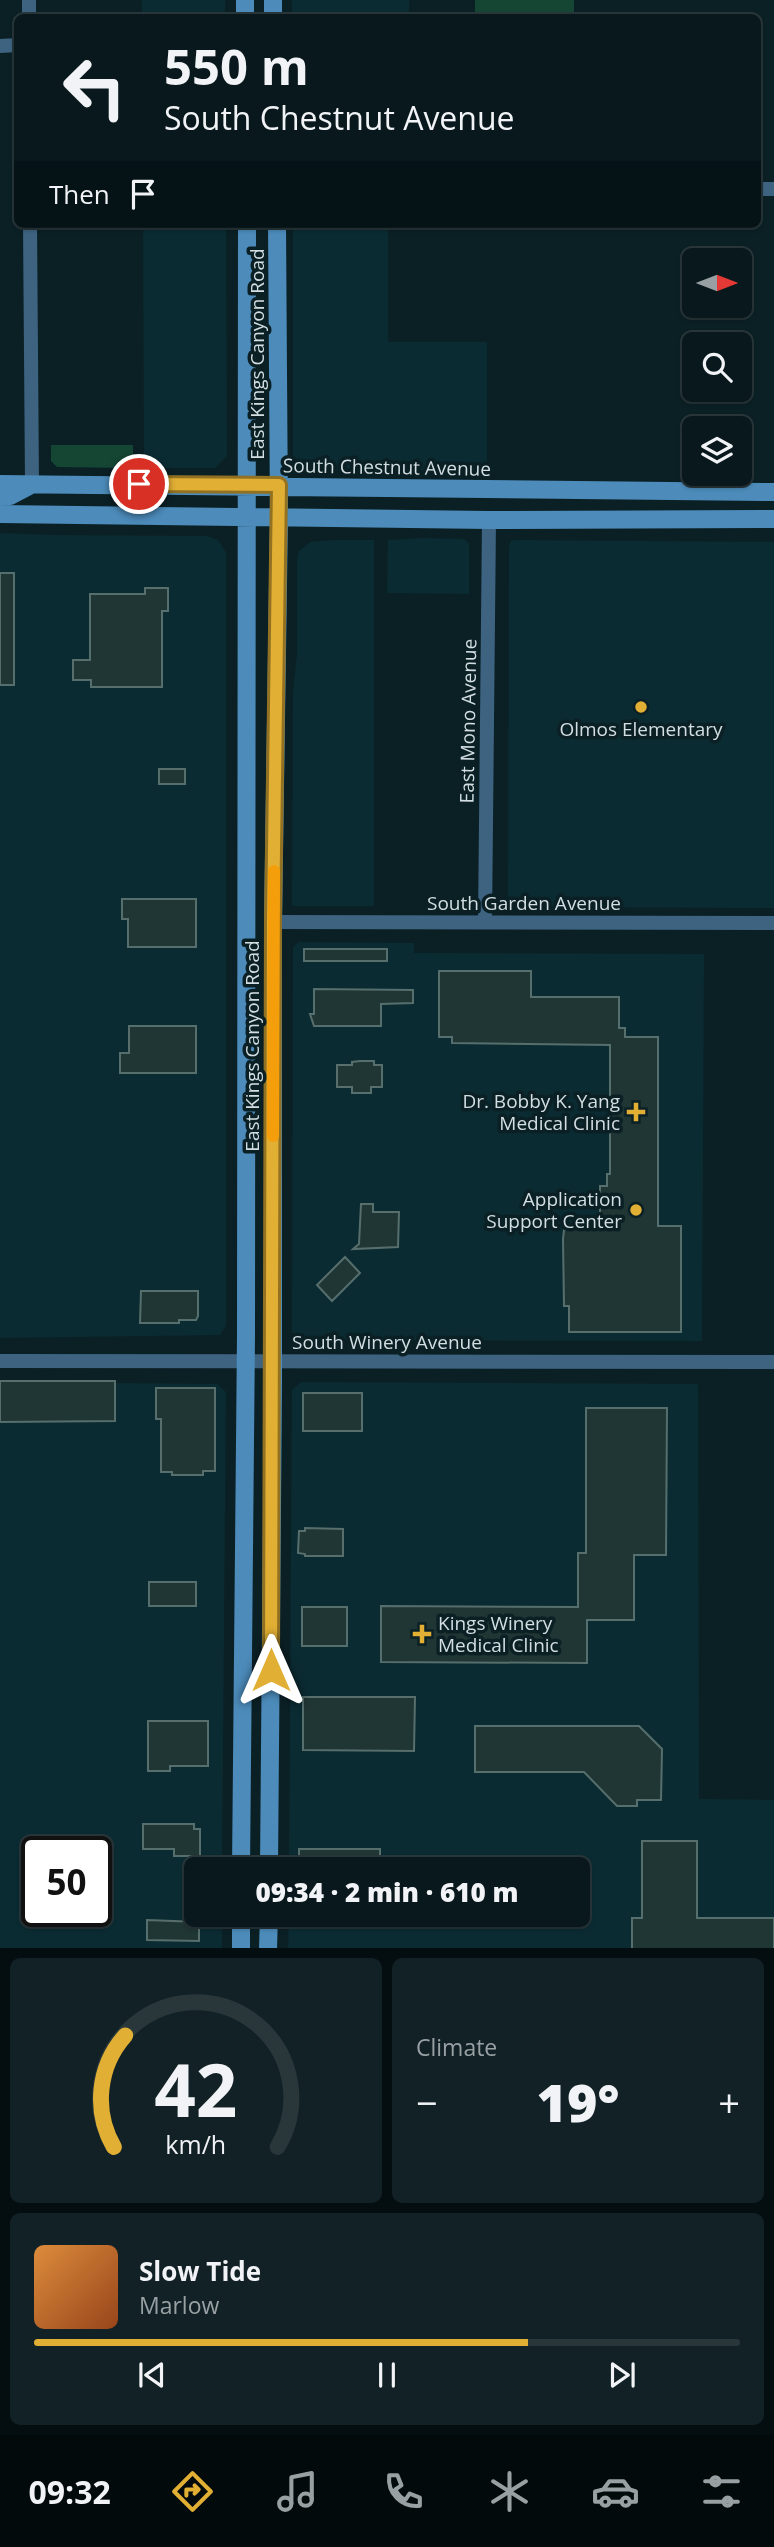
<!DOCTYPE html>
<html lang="en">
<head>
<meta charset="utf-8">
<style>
	:root { --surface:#08181c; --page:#112125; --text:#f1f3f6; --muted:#98a0a3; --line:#29373b; --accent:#e1af34 }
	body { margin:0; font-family:"Open Sans",sans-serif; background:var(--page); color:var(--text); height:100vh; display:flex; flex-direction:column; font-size:26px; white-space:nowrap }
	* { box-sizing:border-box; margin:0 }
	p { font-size:23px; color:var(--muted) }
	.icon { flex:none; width:38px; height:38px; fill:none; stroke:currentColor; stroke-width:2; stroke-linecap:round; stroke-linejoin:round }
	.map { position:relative; height:1948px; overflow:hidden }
	.details { display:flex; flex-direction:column; gap:10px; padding:10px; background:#040d0f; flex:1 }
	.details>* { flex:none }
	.banner { position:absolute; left:14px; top:14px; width:747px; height:214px; border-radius:10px; box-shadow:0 2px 5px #0004,0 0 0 2px var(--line); background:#08181c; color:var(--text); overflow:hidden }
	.needle { width:46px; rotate:90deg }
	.controls { position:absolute; left:682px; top:248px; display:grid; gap:14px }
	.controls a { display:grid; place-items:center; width:70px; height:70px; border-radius:10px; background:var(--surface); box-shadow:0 2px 5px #0004,0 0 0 2px var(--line); font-size:35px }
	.speed { position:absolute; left:21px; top:1836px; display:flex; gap:14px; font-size:35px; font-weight:700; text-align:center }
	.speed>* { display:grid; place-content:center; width:91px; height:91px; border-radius:50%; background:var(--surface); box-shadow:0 2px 5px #0004,0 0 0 2px var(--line); line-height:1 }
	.speed .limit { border:4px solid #111; border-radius:10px; background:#fff; color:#111 }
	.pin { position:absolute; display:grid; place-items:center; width:60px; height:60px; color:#fff; margin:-30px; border:4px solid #fff; border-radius:50%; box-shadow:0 2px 7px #0007 }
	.me { position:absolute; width:77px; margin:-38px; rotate:0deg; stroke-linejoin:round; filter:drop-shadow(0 0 5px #0008) }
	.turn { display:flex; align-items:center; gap:24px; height:147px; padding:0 35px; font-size:32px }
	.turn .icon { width:91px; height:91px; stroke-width:2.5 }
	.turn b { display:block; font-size:49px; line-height:60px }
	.then { display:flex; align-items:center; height:66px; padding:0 35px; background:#0003; gap:14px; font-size:26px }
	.big { font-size:52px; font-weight:800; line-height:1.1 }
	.details .tile { flex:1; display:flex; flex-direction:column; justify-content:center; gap:10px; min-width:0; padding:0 24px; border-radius:10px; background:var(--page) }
	.details .dial { align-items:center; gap:0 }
	.dial svg { height:182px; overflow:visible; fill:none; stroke:var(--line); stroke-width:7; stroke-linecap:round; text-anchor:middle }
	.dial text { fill:var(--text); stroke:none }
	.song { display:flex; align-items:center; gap:21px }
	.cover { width:84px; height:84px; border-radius:10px; background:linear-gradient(135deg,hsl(30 70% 55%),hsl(20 70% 35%)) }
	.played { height:7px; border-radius:4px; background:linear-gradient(90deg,var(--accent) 70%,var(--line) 70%) }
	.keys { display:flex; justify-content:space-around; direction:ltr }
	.heat { display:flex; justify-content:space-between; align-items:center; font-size:38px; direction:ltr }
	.details .tiles { flex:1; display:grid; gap:10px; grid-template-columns:1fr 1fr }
	.tile:last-child { grid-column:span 2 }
	.trip { position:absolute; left:184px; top:1857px; width:406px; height:70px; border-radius:10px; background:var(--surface); box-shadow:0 2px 5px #0004,0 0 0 2px var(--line); font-weight:800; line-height:70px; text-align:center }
	.dock { display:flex; height:112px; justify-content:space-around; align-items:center; background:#030a0b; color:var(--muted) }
	.dock .icon { width:49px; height:49px }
	.dock .active { color:var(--accent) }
	.dock b { font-size:32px; color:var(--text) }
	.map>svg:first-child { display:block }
	.built { fill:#0b2b32; fill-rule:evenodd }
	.green { fill:#154633 }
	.building { fill:#203634; stroke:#566e6c; stroke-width:2 }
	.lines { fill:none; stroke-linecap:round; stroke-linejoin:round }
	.street { stroke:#3d6380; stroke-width:14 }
	.secondary { stroke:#4c8bba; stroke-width:18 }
	.route-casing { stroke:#927222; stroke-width:18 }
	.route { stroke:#e1af34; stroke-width:12 }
	.slow { stroke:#f59e0b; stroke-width:12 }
	.poi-dot { fill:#e1af34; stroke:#0b2025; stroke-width:2.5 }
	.labels { text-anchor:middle; stroke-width:7; stroke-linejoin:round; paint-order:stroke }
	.street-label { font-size:19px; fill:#d2dee2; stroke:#0b2025 }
	.poi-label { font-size:19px; fill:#d2dee2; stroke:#0b2025; text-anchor:end }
</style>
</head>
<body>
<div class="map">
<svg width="774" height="1949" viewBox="0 0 774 1949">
	<rect width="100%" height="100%" fill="#0b2025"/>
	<path class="built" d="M142,0h83v17h-83z
		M292,0h117v17h-117z
		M143,224h83l1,232 -12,12h-71z
		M293,224h95v118h99v131l-182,-4 -7,-3 -5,-10z
		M0,533l54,2 153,1 11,4 8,12v774l-6,9 -220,3z
		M424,538l39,1 4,2 2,4v49l-82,-1 1,-53z
		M334,540h40v366h-82l1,-214 4,-39v-94l2,-8 11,-9z
		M515,540l259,2v366l-266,-1 1,-361 2,-5z
		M299,942l115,1v10l290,1 -2,387 -402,-1 -8,-8 1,-385z
		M0,1382l217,2 9,8 -4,477h-26v45l26,1v33l-222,1zM37,1852h59v59h-59z
		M301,1382l397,2 1,415 75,1v148l-486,1 1,-34 289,-1v-45h-289l3,-479z"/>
	<path class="green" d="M475,0h99v17h-99z
		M51,445h82v23l-76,-1 -6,-6z"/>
	<path class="building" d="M0,573h14v112h-14z
		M145,588h23v23h-6v76h-71v-7h-18v-20h17v-66h55z
		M159,769h26v15h-26z
		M122,899h74v48h-68v-28h-6z
		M304,949h83v12h-83z
		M439,971h92v26h88v31h6v9h33v189h23v106h-112v-26h-5l-1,-67 1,-9h6v-4h30v-40h7v-12h3v-129l-158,-2v-6h-13z
		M314,989l99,1v13l-32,1v22h-67l-4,-12h4z
		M129,1026h67v47h-76v-20h9z
		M360,1061h14v4h8v22h-11v6h-19v-6h-15v-22h15v-3z
		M361,1204h12v8h26l-1,35 -45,2 6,-5z
		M345,1257l15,16 -28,28 -15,-16z
		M141,1291h57v25l-2,4h-17v3h-39z
		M0,1381h115v40l-115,1z
		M156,1388h59v83h-12v4h-31v-3h-11v-53h-5z
		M303,1393h59v38h-59z
		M586,1408h81l-1,147h-32v65h-47v43l-206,-1v-56l197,1v-54h8z
		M305,1528l38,1v27h-38v-2l-7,-1 1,-22h6z
		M149,1582h47v24h-47z
		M302,1607h45v39h-45z
		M303,1697h112l-1,54 -111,-1z
		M148,1721h60v45h-38v5h-22z
		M475,1726h164l23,23 -1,51h-24v6h-20l-33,-34h-109z
		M143,1824h51v5h6v27h-26v-7h-31z
		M642,1841h55v77h77v31h-142v-31h10z
		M299,1849h81v20h-81z
		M147,1920l52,2v19l-52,-1z"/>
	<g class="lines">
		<path class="street" d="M29,0v18
			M0,46l18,-1
			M758,189h16
			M30,224l2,260
			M273,922l501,1
			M485,922l4,-402
			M0,1361l774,1"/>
		<path class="secondary" d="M273,0v18
			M245,18v-18
			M0,484c258,1 516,7 774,8
			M0,496h10l19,-10
			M0,514l489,6 285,-1
			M241,1869l5,-534 1,-1111
			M269,1869l4,-486v-461l6,-405 -2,-293
			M241,1949v-35
			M268,1949l1,-35"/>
	</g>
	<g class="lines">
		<g class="route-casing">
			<path id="route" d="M139,484l140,1 -6,437 -2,748"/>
		</g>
		<use href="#route" class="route"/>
		<path class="slow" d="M273,1136l1,-265"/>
	</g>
	<g class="poi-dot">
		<circle cx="641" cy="707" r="7"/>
		<path d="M632.5 1101.5h7v7h7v7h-7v7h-7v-7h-7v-7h7z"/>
		<circle cx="636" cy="1210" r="7"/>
		<path d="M418.5 1623.5h7v7h7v7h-7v7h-7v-7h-7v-7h7z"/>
	</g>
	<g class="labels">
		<g class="street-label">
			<text transform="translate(257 354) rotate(-90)" y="7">East Kings Canyon Road</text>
			<text transform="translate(387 467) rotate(1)" y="7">South Chestnut Avenue</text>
			<text transform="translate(468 721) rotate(-89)" y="7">East Mono Avenue</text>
			<text x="524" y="910">South Garden Avenue</text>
			<text transform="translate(252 1046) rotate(-90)" y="7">East Kings Canyon Road</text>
			<text x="387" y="1349">South Winery Avenue</text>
		</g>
		<g class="poi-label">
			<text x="641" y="736" text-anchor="middle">Olmos Elementary</text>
			<text x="620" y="1108">Dr. Bobby K. Yang<tspan x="620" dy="22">Medical Clinic</tspan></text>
			<text x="622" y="1206">Application<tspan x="622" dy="22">Support Center</tspan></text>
			<text x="438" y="1630" text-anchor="start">Kings Winery<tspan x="438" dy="22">Medical Clinic</tspan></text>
		</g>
	</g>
</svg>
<div class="controls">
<a><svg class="needle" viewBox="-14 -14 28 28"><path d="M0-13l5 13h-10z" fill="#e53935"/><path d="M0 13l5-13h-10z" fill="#98a0a3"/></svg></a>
<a><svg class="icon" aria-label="search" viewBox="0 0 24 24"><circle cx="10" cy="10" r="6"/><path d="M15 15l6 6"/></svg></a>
<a><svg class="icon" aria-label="layers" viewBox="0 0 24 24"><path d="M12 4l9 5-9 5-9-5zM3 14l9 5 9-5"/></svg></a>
</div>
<div class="speed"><div class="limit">50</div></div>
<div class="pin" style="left:139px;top:484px;background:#d93025"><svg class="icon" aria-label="arrive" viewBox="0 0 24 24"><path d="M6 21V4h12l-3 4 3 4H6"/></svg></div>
<svg class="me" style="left:271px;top:1670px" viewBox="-20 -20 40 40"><path d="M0-17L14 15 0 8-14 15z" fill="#e1af34" stroke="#fff" stroke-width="4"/></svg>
<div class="trip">09:34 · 2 min · 610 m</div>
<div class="banner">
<div class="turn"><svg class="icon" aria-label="left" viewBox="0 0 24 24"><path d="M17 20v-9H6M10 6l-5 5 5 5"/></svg><div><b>550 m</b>South Chestnut Avenue</div></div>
<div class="then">Then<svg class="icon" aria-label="arrive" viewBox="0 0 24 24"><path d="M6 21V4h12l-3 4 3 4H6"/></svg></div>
</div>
</div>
<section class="details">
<div class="tiles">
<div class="tile dial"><svg viewBox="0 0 100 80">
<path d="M14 69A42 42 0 1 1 86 69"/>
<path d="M14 69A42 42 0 0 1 19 20" stroke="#e1af34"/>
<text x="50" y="56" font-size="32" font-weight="700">42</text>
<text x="50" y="72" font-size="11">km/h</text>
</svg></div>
<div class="tile"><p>Climate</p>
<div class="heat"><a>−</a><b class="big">19°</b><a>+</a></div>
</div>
<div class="tile">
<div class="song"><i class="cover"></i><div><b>Slow Tide</b><p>Marlow</p></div></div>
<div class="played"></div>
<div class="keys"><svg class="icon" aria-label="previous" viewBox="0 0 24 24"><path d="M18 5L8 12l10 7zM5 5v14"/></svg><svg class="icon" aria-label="pause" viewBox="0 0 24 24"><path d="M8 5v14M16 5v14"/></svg><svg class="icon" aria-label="next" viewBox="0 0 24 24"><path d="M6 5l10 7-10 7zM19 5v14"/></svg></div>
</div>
</div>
</section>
<nav class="dock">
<b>09:32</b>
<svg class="icon active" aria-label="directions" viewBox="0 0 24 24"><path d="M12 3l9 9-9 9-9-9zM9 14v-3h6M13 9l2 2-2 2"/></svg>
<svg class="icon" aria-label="music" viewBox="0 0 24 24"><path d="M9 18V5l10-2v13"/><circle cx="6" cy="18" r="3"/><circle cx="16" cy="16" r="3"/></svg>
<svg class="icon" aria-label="phone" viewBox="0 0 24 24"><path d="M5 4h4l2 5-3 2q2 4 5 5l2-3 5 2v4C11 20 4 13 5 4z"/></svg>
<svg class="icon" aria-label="climate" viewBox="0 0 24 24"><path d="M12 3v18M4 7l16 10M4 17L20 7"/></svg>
<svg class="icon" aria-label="car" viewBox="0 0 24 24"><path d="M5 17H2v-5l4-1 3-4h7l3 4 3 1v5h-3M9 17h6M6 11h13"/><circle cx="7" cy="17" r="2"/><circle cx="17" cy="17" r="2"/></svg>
<svg class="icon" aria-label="filters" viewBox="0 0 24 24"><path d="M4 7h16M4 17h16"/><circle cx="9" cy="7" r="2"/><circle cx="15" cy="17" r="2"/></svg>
</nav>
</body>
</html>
